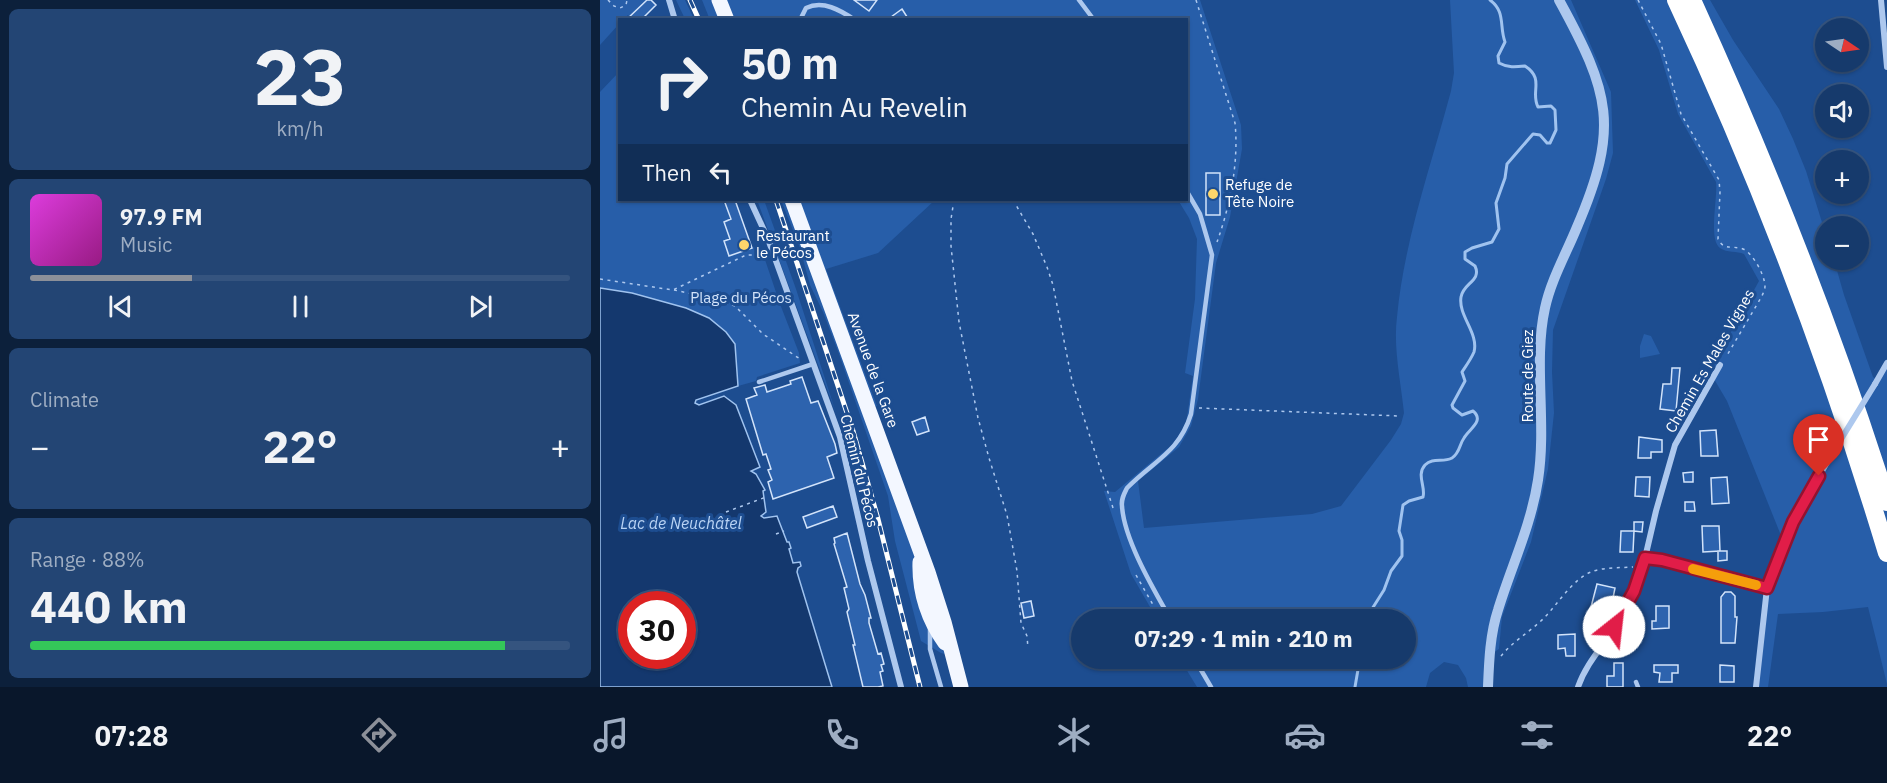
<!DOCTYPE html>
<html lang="en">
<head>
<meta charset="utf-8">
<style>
	:root { --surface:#163a6c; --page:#234574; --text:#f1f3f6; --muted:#9eadc2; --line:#35547f; --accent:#8c9099 }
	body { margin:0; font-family:"IBM Plex Sans",sans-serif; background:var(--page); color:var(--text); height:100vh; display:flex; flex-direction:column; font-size:22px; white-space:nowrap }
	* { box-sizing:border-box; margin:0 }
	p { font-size:20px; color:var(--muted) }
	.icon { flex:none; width:33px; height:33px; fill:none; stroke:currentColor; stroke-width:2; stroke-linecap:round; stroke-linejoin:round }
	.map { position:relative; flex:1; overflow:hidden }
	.details { display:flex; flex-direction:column; gap:9px; padding:9px; background:#0c203b; width:600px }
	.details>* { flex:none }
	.guide { position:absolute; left:18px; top:18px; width:570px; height:183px; border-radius:0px; box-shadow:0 2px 4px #0004,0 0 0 2px var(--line); background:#163a6c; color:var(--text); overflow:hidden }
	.needle { width:39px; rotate:103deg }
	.controls { position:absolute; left:1215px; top:18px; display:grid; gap:12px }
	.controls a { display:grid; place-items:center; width:54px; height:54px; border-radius:50%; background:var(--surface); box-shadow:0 2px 4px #0004,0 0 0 2px var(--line); font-size:30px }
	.speed { position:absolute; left:18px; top:591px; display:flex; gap:12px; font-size:30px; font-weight:700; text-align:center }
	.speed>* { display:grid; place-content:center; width:78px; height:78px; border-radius:50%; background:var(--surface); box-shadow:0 2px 4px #0004,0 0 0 2px var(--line); line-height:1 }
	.speed .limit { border:9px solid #d22; background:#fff; color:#111 }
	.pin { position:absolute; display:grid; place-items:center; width:51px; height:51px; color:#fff; margin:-62px -26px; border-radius:50% 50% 50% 0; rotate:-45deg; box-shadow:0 0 6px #0007 }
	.pin .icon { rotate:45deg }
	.me { position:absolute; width:66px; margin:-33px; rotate:29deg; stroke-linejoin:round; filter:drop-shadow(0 0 4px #0008) }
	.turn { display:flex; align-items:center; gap:21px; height:126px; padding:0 24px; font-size:27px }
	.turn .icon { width:78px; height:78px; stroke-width:2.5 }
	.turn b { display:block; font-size:42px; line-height:51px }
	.then { display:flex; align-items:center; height:57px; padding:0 24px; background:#0003; gap:12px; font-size:22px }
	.big { font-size:45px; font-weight:800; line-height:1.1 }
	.details .card { flex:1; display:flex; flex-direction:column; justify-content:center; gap:9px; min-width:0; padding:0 21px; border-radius:9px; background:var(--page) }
	.details .dial { align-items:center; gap:0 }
	.dial b { font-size:78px; line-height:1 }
	.song { display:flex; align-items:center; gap:18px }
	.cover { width:72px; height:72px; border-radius:9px; background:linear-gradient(135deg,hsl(300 70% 55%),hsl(310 70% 35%)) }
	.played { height:6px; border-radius:3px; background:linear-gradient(90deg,var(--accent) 30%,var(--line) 30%) }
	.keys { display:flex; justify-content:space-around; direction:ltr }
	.heat { display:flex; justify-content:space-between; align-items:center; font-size:33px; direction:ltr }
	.charge { height:9px; border-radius:4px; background:linear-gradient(90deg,#34c759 88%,var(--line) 0) }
	.trip { position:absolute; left:471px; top:609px; width:345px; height:60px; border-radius:30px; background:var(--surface); box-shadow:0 2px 4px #0004,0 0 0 2px var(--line); font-weight:800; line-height:60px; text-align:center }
	.tab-bar { display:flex; height:96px; justify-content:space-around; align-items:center; background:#09172b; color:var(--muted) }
	.tab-bar .icon { width:42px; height:42px }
	.tab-bar .current { color:var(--accent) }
	.tab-bar b { font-size:27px; color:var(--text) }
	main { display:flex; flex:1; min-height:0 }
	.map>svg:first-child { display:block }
	.green { fill:#275ea9 }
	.water { fill:#14386e; stroke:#a0c3ef; stroke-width:1.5; fill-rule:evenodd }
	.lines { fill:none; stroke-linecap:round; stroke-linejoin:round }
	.stream { stroke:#a0c3ef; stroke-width:3 }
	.building { fill:#2d63ae; stroke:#d2e3fa; stroke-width:1.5 }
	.path { stroke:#adc8ee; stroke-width:1.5; stroke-dasharray:3 4.5; stroke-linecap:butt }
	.service { stroke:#adc8ee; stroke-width:4.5 }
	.minor { stroke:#adc8ee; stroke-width:6 }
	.tertiary { stroke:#adc8ee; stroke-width:10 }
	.primary { stroke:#f3f7ff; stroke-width:15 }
	.motorway { stroke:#fff; stroke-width:18 }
	.rail-casing { stroke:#fff; stroke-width:5 }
	.rail { stroke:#1d4d90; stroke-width:3; stroke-dasharray:9; stroke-linecap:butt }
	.minor-bridge { stroke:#adc8ee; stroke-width:6 }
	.route-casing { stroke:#92132f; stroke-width:15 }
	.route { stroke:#e11d48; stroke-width:10 }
	.slow { stroke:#f59e0b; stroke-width:10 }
	.poi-dot { fill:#fdd66b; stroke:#1d4d90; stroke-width:2 }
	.labels { text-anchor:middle; stroke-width:6; stroke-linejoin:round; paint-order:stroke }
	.poi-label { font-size:15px; fill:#fff; stroke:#1d4d90; text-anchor:start }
	.park-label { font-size:15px; fill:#d2e3fa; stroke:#1d4d90 }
	.street-label { font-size:15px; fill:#fff; stroke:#1d4d90 }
	.water-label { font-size:16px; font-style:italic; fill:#b9d3f4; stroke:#1d4d90 }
</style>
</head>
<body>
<main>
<section class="details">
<div class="card dial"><b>23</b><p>km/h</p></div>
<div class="card">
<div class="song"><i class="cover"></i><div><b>97.9 FM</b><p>Music</p></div></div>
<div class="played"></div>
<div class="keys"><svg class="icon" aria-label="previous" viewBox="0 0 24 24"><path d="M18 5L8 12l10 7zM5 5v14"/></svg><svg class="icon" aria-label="pause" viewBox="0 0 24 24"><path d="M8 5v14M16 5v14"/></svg><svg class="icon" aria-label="next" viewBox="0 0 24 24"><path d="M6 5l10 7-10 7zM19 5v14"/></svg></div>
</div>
<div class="card"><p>Climate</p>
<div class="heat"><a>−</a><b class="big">22°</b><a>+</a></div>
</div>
<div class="card"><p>Range · 88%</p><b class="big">440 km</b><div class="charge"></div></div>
</section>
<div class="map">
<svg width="1287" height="687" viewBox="0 0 1287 687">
	<rect width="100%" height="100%" fill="#1d4d90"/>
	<path class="green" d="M0,0h47l-18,17 -1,-2 -4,4 -4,1 -1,4 -19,21z
		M76,0h9l9,19h-9z
		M102,0h498l41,125 1,24 -12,68 -14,46 -18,136 -7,27 -12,21 -41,34 6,47 168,-14 29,-8 50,-66 10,-16 3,-11c-3,-31 -11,-65 -7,-96 7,-76 34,-151 54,-226l3,-18 -4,-73h121l40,92 2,61 -7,26 -53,151 -1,42 2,41 -6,56 -17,73 -29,75 -3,32 -14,9 1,29h-18l-2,-9 -8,-13 -14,-3 -14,11 -4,14h-229l-17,-28 226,-1v-38l-249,-1 -26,-45 -27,-83 11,1 58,-48 13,-20 7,-48 -8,-3 10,-74 2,-60 -8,-21 -11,-18h8v-180h-476z
		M1035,0h75l23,40 46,69 14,30 13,32 19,61 1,28h8l10,35 29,82 4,3 10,-17v321l-19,-77 -45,5 -45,2 -10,73h-12l11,-99 17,-45 -57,-142 -13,-22v-16l45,-82 -15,-27c-7,-3 -17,-1 -24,-6 -12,-8 -2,-51 -4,-66l-38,-68 -19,-64z
		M19,72l1,128h104l-1,4 3,-1 6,26 -3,27 31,-11 20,59 19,49 1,10 -43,14 -1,4 -18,5 -3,-42 -10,-12 -16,-14 -23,-10 -54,-15 -32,-5v-196z
		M157,200h7l32,89 40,124z
		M181,200h154l-57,53 -52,16 51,137 -9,2 93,250 -20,-5 -20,-12 -26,-100 -7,-45 -49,-142 -16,-42 -13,-27 -10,-37z
		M1044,334l7,2 9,18 -20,4v-12z"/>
	<path class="water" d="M0,288l32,5 54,15 23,10 17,14 9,12 3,42 -42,14 -1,3 4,2 25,-9 12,9 24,62 -9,4 5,3 9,16 -2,1 3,21 -5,4 3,2 13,-2 10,26h2l2,6 -2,1 4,14 7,-1 1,4 -3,2 -1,4 35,115h-232zM32,604h50v52h-50z"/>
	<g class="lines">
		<path class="stream" d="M765,620l19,-30 7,-19 11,-15v-16l-3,-9 4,-26 6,-4 14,-4c3,-10 -7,-22 2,-32 8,-8 18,-2 27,-7 8,-5 7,-13 12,-20 5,-9 21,-17 9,-27l-11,4 -9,-7 -1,-3 13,-24 -3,-9c4,-6 9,-13 12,-20 5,-19 -16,-36 -13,-55 2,-14 21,-16 14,-31l-10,-7v-7l7,-4 20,-6 7,-13 -3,-26 9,-25 2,-14 26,-30 7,1 7,8h3l6,-13 -1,-20 -4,-4 -13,1c-8,-15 7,-28 -13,-41 -9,1 -17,2 -26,-3l-1,-7 7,-14c-6,-16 1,-30 -15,-42
			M755,687l5,-29"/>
	</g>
	<path class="building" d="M47,0h4l5,5 -15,15h-15z
		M254,0h23l-8,11z
		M302,9l7,11h-22z
		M606,173h14v42h-14z
		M124,200h11l17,48 -23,8 -5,-15 6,-2 -6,-17 7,-3z
		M1072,368h8l-4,43 -16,-2 3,-25h8z
		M202,377l9,26 7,-2 17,43 2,9 -10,4 7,21 -61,21 -5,-17 4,-2 -4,-10 3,-1 -5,-15 -3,1 -17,-56 11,-4 -3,-7 11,-3 2,7 24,-8 -1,-3z
		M325,417l4,14 -12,4 -5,-13z
		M1116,430l2,26h-17l-1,-25z
		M1039,437l23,3v12h-11v6h-13z
		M1093,472v10h-9l-1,-9z
		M1036,477h14l-1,20 -14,-1z
		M1127,477l2,26 -17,1 -1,-26z
		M1085,502h9l1,9h-10z
		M233,506l4,11 -30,11 -4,-11z
		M1034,522h9l-1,10 -8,-1z
		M1102,526h17l1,25 -17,1z
		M1021,531h13l-1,21h-13z
		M247,533l13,51 5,11 6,23h-2v5l9,31 3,-1 3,11 -3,1 2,6 -3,1 3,14 -5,1h-15l-10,-42h2l-8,-33 2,-3 -5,-21 3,-1 -13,-43 1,-1 -1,-5z
		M1118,551h9v9l-9,1z
		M997,584l18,4 -3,15 -4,-1 -4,12 -14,-3z
		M1125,592h6l4,4v21h2l-2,26h-14v-46z
		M431,601l3,15 -10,2 -3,-15z
		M1056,606h13v22l-17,1v-8h4z
		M975,634v22h-9l-1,-8 -7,1v-14z
		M1014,663h9v24h-16v-11h7z
		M1054,665h24v8h-6v9h-13l1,-9 -6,-1z
		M1120,665l14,1v16h-14z"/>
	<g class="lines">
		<path class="path" d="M8,0l6,6 6,2 6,-3 1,-5
			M596,0l39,123c4,39 -5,83 -18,119
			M1038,0l23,44 20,70 38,66 1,12 -2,47c6,12 14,6 25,10 10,4 22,27 22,37 0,4 -2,7 -3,10l-36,61
			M354,200l-3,19v27l8,76 19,96 11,40 18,57 10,56 4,52 6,13 1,12
			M413,200l20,34 14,33 6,18 19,96 42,130
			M0,279l73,11 73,-35h18
			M74,290l32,7 29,9 28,28 37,25
			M599,408l200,8
			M126,512l40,-15
			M176,534l8,-3
			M536,575l20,35
			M901,656c12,-15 29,-24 43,-38 13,-13 29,-39 47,-46 12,-5 29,-4 42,-5"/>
		<path class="service" d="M479,0l15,20
			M200,20l6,-12c17,-8 34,2 49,12
			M159,382l54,-18
			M571,620c-17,-30 -47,-80 -49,-114 -1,-7 2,-12 5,-18 26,-27 52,-35 64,-74l21,-159 -12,-41 -14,-24
			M330,627v22l11,38
			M594,658l17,29
			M1036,682l2,5"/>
		<path class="minor" d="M69,0l6,20
			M1281,0l6,67
			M150,200l18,39 72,198 28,124 33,126
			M1275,384l12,-21
			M1045,558l11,-47 19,-66 45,-80
			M978,687c8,-23 24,-40 37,-60 13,-22 23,-45 30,-69l17,2 105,28
			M1156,687l11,-99 26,-66 37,-65"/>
		<path class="tertiary" d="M888,687c1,-25 2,-53 10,-77 13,-43 33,-84 40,-130 9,-57 -5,-118 7,-172 6,-28 21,-54 32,-81 43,-100 33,-134 -18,-227"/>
		<path class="primary" d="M119,0l8,20
			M192,200l136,372 16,50 17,65
			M320,562c-1,31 8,57 25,81"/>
		<path class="motorway" d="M1076,0c84,179 154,364 211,553
			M1092,0c75,164 141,331 195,502"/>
		<g class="rail-casing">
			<path id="rail" d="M90,0l9,20
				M176,200l77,231 25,88 42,168"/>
		</g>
		<use href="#rail" class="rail"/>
		<path class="minor-bridge" d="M1230,457l45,-73"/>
	</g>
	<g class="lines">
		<g class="route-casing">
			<path id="route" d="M1014,627l20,-36 11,-33 17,2 105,28 26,-66 26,-46"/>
		</g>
		<use href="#route" class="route"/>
		<path class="slow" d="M1093,569l63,16"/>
	</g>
	<g class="poi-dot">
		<circle cx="613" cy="194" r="6"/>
		<circle cx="144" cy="245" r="6"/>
	</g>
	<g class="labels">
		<g class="poi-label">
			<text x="625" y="190">Refuge de<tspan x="625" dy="17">Tête Noire</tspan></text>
			<text x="156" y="241">Restaurant<tspan x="156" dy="17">le Pécos</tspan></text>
		</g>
		<g class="park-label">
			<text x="141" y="303">Plage du Pécos</text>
		</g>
		<g class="street-label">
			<text transform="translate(1110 361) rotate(-60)" y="5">Chemin Es Males Vignes</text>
			<text transform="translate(273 370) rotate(70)" y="5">Avenue de la Gare</text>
			<text transform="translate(928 376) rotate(-90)" y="5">Route de Giez</text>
			<text transform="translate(259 471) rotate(76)" y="5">Chemin du Pécos</text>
		</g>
		<g class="water-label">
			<text x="81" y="529">Lac de Neuchâtel</text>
		</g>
	</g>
</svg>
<div class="controls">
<a><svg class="needle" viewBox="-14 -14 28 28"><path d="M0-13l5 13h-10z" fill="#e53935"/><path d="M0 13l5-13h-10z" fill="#9eadc2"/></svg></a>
<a><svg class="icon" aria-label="sound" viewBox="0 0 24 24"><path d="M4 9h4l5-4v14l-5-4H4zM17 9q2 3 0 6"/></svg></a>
<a>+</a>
<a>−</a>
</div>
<div class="speed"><div class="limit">30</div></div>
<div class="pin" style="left:1219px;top:476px;background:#d93025"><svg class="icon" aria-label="arrive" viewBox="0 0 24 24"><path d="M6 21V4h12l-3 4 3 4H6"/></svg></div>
<svg class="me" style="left:1014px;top:627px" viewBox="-20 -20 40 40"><circle r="19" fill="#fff"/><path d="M0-13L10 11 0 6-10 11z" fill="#e11d48"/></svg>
<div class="trip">07:29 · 1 min · 210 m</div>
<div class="guide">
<div class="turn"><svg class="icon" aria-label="right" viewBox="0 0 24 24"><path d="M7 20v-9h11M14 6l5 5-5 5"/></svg><div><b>50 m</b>Chemin Au Revelin</div></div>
<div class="then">Then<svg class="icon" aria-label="left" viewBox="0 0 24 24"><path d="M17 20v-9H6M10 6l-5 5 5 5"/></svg></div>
</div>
</div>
</main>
<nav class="tab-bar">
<b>07:28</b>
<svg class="icon current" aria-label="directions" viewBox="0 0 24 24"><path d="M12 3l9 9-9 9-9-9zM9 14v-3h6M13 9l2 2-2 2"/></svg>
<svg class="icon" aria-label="music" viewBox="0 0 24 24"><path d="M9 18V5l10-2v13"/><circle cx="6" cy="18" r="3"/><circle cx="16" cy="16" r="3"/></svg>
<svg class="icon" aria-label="phone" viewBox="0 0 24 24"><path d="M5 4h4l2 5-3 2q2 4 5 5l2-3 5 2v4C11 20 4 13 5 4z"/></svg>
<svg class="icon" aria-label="climate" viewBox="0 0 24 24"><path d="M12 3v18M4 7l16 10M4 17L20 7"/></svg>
<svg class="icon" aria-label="car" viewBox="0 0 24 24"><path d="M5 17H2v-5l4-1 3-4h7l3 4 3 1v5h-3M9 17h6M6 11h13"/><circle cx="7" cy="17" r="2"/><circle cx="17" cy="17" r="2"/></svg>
<svg class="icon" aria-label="filters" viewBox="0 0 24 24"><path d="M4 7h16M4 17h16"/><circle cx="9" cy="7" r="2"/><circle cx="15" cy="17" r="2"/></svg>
<b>22°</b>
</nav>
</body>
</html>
